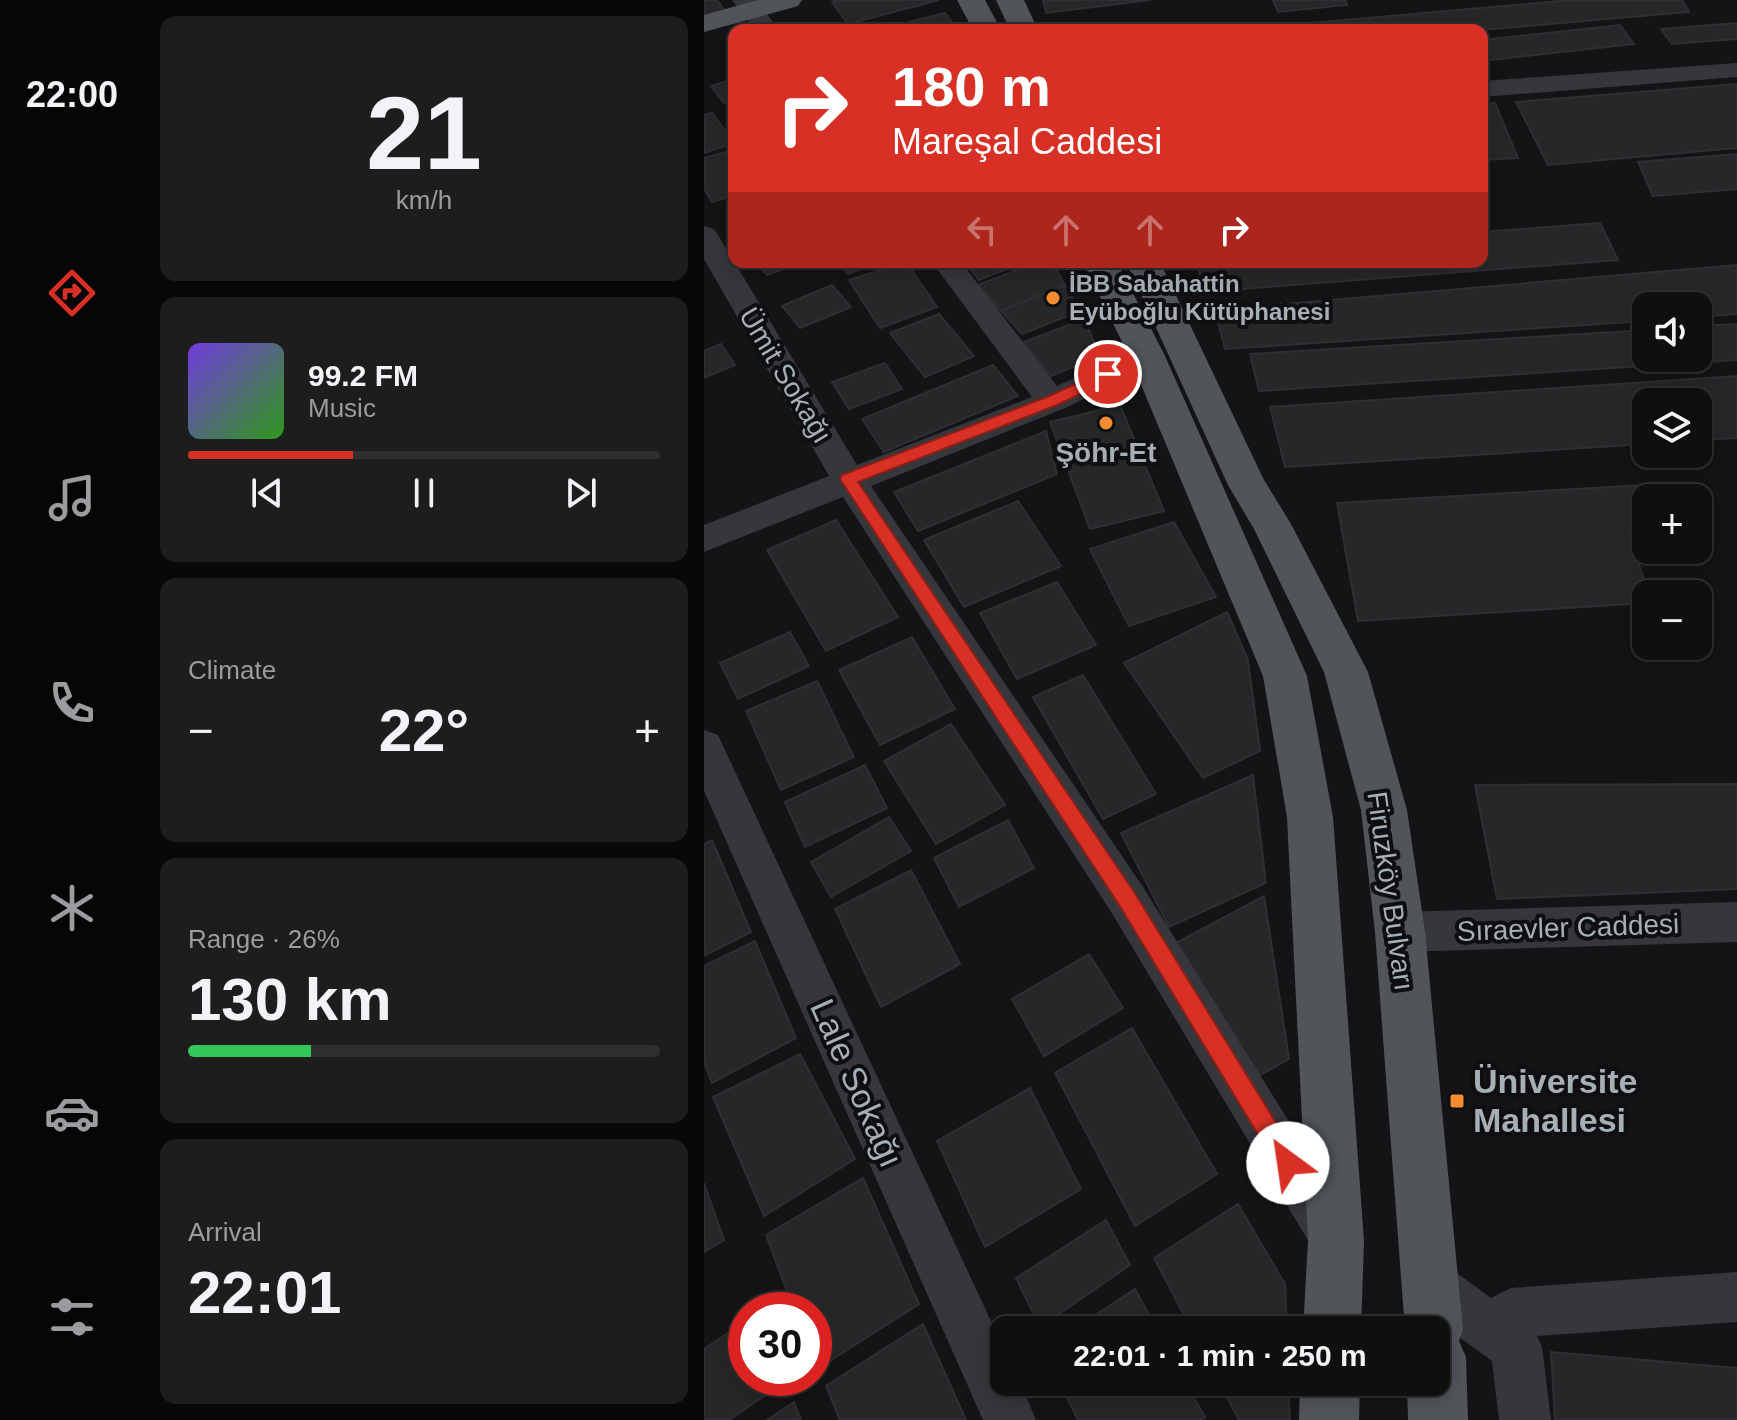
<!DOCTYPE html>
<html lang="en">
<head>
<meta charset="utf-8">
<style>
	:root { --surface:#0f0f10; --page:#1d1d1e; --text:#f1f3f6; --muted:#9b9c9f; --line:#2f2f30; --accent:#d93025 }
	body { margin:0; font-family:Helvetica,sans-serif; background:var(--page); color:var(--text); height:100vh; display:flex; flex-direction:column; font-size:30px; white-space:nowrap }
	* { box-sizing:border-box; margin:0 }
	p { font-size:26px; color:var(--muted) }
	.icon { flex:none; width:44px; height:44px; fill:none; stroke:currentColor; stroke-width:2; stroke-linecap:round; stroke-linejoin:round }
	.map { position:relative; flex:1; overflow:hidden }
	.details { display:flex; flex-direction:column; gap:16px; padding:16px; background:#080809; width:560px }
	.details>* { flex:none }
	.guide { position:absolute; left:24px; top:24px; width:760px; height:244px; border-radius:16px; box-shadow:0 4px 20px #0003,0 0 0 2px var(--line); background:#d93025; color:#fff; overflow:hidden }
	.tools { position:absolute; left:928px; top:292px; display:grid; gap:16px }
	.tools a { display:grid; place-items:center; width:80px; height:80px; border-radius:16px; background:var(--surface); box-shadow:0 4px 20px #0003,0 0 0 2px var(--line); font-size:40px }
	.speed { position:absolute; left:24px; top:1292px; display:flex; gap:16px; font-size:40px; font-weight:700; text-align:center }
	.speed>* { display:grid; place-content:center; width:104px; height:104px; border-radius:50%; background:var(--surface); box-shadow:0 4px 20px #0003,0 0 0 2px var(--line); line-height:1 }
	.speed .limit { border:12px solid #d22; background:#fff; color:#111 }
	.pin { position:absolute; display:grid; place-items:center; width:68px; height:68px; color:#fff; margin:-34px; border:4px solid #fff; border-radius:50%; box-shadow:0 2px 8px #0007 }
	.me { position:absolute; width:88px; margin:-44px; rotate:329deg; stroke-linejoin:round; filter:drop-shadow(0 0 6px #0008) }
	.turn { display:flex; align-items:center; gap:28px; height:168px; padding:0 32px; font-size:36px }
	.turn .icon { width:104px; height:104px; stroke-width:2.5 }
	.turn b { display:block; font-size:56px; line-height:68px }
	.lanes { display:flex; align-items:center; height:76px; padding:0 32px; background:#0003; justify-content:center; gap:40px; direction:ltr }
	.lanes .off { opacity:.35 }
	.big { font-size:60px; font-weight:700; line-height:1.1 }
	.details .tile { flex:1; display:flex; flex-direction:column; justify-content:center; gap:12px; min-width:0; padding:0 28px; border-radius:16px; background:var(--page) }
	.details .dial { align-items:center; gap:0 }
	.dial b { font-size:104px; line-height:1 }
	.song { display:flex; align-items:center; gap:24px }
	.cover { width:96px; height:96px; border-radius:12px; background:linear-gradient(135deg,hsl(260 70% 55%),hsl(110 70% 35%)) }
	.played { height:8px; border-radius:4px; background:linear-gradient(90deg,var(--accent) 35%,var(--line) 35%) }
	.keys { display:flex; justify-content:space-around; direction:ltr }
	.heat { display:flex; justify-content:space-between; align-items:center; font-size:44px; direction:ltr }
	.charge { height:12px; border-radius:6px; background:linear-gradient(90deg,#34c759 26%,var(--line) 0) }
	.trip { position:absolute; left:286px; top:1316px; width:460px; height:80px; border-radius:16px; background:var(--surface); box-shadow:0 4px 20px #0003,0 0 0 2px var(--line); font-weight:700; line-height:80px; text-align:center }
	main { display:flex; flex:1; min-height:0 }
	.tabs { display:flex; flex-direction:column; width:144px; justify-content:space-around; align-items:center; background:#060606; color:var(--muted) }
	.tabs .icon { width:56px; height:56px }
	.tabs .on { color:var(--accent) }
	.tabs b { font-size:36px; color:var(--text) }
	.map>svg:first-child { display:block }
	.building { fill:#27272a; stroke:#2e2f32; stroke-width:2 }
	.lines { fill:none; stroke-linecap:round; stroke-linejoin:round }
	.minor { fill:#35373b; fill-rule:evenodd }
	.major { fill:#51555a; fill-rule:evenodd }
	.route { fill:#d93025; stroke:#8d1f18; stroke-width:2 }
	.poi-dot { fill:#f18d30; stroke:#0f0f11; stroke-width:3 }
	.labels { text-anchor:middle; stroke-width:8; stroke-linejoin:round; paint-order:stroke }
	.far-poi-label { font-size:24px; font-weight:bold; fill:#a6aeb6; stroke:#0f0f11; text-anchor:start }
	.street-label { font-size:28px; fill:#a6aeb6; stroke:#0f0f11 }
	.poi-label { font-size:28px; font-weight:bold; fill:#a6aeb6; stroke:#0f0f11 }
	.near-poi-label { font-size:34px; font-weight:bold; fill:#a6aeb6; stroke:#0f0f11; text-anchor:start }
	.near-street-label { font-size:34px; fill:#a6aeb6; stroke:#0f0f11 }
</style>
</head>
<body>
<main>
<nav class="tabs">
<b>22:00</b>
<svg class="icon on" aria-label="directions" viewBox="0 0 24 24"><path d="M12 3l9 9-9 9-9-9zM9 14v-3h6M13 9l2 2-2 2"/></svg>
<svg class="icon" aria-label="music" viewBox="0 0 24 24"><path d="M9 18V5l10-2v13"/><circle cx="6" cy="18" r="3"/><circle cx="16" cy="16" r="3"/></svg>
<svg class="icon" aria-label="phone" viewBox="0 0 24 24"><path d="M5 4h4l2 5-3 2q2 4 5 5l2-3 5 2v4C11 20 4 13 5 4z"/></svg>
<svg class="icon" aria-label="climate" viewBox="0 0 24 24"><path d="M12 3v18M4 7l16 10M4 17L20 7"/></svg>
<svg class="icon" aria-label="car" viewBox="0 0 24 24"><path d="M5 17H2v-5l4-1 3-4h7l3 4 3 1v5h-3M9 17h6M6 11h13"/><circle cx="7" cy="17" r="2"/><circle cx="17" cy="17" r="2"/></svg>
<svg class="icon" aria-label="filters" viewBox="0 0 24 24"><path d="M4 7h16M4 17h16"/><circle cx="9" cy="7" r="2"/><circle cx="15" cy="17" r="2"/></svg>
</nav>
<section class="details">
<div class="tile dial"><b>21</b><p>km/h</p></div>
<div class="tile">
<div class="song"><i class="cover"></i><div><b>99.2 FM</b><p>Music</p></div></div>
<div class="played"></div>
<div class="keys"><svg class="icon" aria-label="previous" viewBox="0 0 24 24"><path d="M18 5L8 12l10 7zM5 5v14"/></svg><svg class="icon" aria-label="pause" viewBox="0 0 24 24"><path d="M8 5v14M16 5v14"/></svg><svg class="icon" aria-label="next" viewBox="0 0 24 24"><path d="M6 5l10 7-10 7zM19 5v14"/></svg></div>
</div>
<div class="tile"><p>Climate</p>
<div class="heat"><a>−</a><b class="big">22°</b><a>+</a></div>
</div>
<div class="tile"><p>Range · 26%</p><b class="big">130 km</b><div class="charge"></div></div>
<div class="tile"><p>Arrival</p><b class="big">22:01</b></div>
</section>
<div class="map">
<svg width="1033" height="1420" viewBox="0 0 1033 1420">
	<rect width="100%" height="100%" fill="#141416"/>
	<path class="building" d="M0,0h13l8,11 -21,6z
		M133,0h102l-91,24 -16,-22z
		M339,0h107l-104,13z
		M569,0h72l2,5 -69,7z
		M867,0h111l7,12 -207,18h-252z
		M241,13l13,17h-43l-6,-8z
		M1033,23v16l-65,5 -11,-15z
		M916,25l14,19 -152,17v-21z
		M30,79v20l-10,4 -13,-17z
		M1033,84v64l-189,17 -32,-63z
		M791,103l23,55 -36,2v-56z
		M8,113l22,30 -30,10v-38z
		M30,150v45l-22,7 -8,-14v-30z
		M1033,154v35l-84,7 -15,-34z
		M896,223l18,37 -415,32 -6,-30h285v-30z
		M53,262h45l-35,13z
		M135,262h38l-29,12z
		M202,262l31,45 -57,21 -31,-48z
		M261,262h60l-46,18z
		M334,262h14l13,23 -64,26 -23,-26z
		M1033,265v49l-39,3v-11h-52v15l-421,28 -10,-39z
		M128,285l19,22 -51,21 -18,-22z
		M361,285l15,26 -58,23 -21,-23z
		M235,314l35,42 -49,21 -35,-44z
		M380,319l16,37 -49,20 -27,-34z
		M1033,324v36l-478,31 -9,-37 396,-24v28h52v-32z
		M17,344l14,21 -31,13v-27z
		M181,363l17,26 -53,20 -17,-27z
		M289,365l25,31 -134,56 -22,-33z
		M1033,376v62l-39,2v-38h-52v42l-361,23 -15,-60z
		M416,405l44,106 -74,18 -40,-107z
		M342,431l11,43 -139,57 -24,-39z
		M974,483l6,15h-38v34l-18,1 21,61h-3v9l-288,18 -21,-118z
		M314,501l43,65 -97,41 -40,-67z
		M132,520l62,97 -72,34 -59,-101z
		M470,522l42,75 -87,29 -39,-77z
		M353,582l39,63 -79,34 -37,-66z
		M523,612l21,48 12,91 -57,27 -79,-115z
		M86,632l19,34 -71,33 -18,-36z
		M208,637l43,72 -75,36 -41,-75z
		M379,675l73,119 -53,25 -70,-122z
		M113,681l37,76 -73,33 -35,-79z
		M247,724l54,81 -69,39 -52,-83z
		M161,765l22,43 -82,39 -20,-45z
		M549,775l13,108 -97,44 -48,-94z
		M1033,784v105l-240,10 -22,-114z
		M185,817l22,34 -80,46 -20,-35z
		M304,820l26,48 -75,39 -25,-49z
		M8,840l39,92 -47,24v-112z
		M207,870l49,94 -79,43 -46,-98z
		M560,896l25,163 -34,19 -79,-135z
		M51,941l41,97 -84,45 -8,-21v-96z
		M385,954l34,54 -79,48 -32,-57z
		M428,1028l85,146 -82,52 -80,-153z
		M96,1054l55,105 -91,57 -51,-119z
		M326,1088l51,101 -96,58 -48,-106z
		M159,1178l56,126 -102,65 -3,-8v-51h-20l-28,-75z
		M0,1183l20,57 -20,12z
		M534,1204l47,80 2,46h-95l-38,-72z
		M402,1220l24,45 -90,62 -24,-49z
		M431,1289l22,41h-84z
		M42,1321v57l43,1 -60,41h-25v-71z
		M219,1324l43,96h-126l-14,-34z
		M847,1352l186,16v52h-182z
		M355,1382h126l20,35 -4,3h-123z
		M515,1382h69l2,38h-51z
		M90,1402l7,18h-34z"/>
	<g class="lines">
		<path class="minor" d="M28,0h24l23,30h-24z
			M1033,63v14l-255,20v-16z
			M0,226l10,3 4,6 139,230 175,-68 -100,-135h29l96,124 79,-37 11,-3 11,3 4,7 -4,7 -95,46 -192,77 272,401 206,331 7,17 -7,17 -17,7 -17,-7 -202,-337 -270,-418 -139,55v-27l125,-49 -125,-217z
			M0,730l14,5 286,614v33h16l16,38h-53l-279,-629z
			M1033,902v40l-337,10 -15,-6 -6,-14 6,-14 15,-6z
			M728,1261l18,7 41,30 20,-10 226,-16v50l-200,14 5,11 9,73h-52l-7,-59 -78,-57 -7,-18 7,-18z"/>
		<path class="major" d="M54,0h44l-4,6 -94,26v-17z
			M253,0h28l16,30h-28z
			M292,0h28l14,30h-28z
			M379,262h34l48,94 142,320 26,141 31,424 -3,89h-58l5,-89 -21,-424 -24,-141 -134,-320z
			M422,262h34l104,218 27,44 77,148 39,138 18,122 38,398 -4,11 7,16 2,63h-60l-1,-38h29v-52h-31l-30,-398 -14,-122 -37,-138 -70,-143 -26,-44z
			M596,1382h60l-1,38h-60z"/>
	</g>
	<path class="route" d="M404,369l5,2v7l-56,27 -199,77 278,413 160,260 3,8 -3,8 -8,3 -8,-3 -159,-263 -281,-429 2,-4 205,-78z"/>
	<g class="poi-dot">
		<circle cx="349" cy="298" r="8"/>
		<circle cx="402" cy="423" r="8"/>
		<rect x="745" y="1093" width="16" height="16" rx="4"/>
	</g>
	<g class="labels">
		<g class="far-poi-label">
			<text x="365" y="292">İBB Sabahattin<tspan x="365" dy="28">Eyüboğlu Kütüphanesi</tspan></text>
		</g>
		<g class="street-label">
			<text transform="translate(82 375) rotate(59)" y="10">Ümit Sokağı</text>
			<text transform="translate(687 891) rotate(82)" y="10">Firuzköy Bulvarı</text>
			<text transform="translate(864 927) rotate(-2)" y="10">Sıraevler Caddesi</text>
		</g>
		<g class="poi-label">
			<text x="402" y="462">Şöhr-Et</text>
		</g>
		<g class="near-poi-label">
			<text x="769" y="1093">Üniversite<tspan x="769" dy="39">Mahallesi</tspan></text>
		</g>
		<g class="near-street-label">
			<text transform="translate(153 1083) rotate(66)" y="12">Lale Sokağı</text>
		</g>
	</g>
</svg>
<div class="tools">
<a><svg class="icon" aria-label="sound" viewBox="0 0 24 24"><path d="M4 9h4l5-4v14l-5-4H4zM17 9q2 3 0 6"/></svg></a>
<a><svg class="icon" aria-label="layers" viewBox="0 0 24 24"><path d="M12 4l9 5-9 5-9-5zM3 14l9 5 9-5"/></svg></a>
<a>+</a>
<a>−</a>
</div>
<div class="speed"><div class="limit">30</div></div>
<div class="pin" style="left:404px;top:374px;background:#d93025"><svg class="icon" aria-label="arrive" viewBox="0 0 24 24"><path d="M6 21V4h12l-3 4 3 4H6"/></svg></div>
<svg class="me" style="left:584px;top:1163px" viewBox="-20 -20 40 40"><circle r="19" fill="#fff"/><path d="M0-13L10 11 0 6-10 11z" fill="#d93025"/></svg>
<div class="trip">22:01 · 1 min · 250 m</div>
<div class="guide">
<div class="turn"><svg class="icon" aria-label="right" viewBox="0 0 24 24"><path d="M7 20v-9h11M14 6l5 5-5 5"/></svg><div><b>180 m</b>Mareşal Caddesi</div></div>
<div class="lanes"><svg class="icon off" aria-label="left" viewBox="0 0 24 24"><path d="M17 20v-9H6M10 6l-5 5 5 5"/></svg><svg class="icon off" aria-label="ahead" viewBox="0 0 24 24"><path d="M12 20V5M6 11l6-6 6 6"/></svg><svg class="icon off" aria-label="ahead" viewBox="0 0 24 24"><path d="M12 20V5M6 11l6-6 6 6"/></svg><svg class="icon" aria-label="right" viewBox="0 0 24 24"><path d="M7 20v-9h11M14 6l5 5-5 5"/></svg></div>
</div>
</div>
</main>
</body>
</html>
